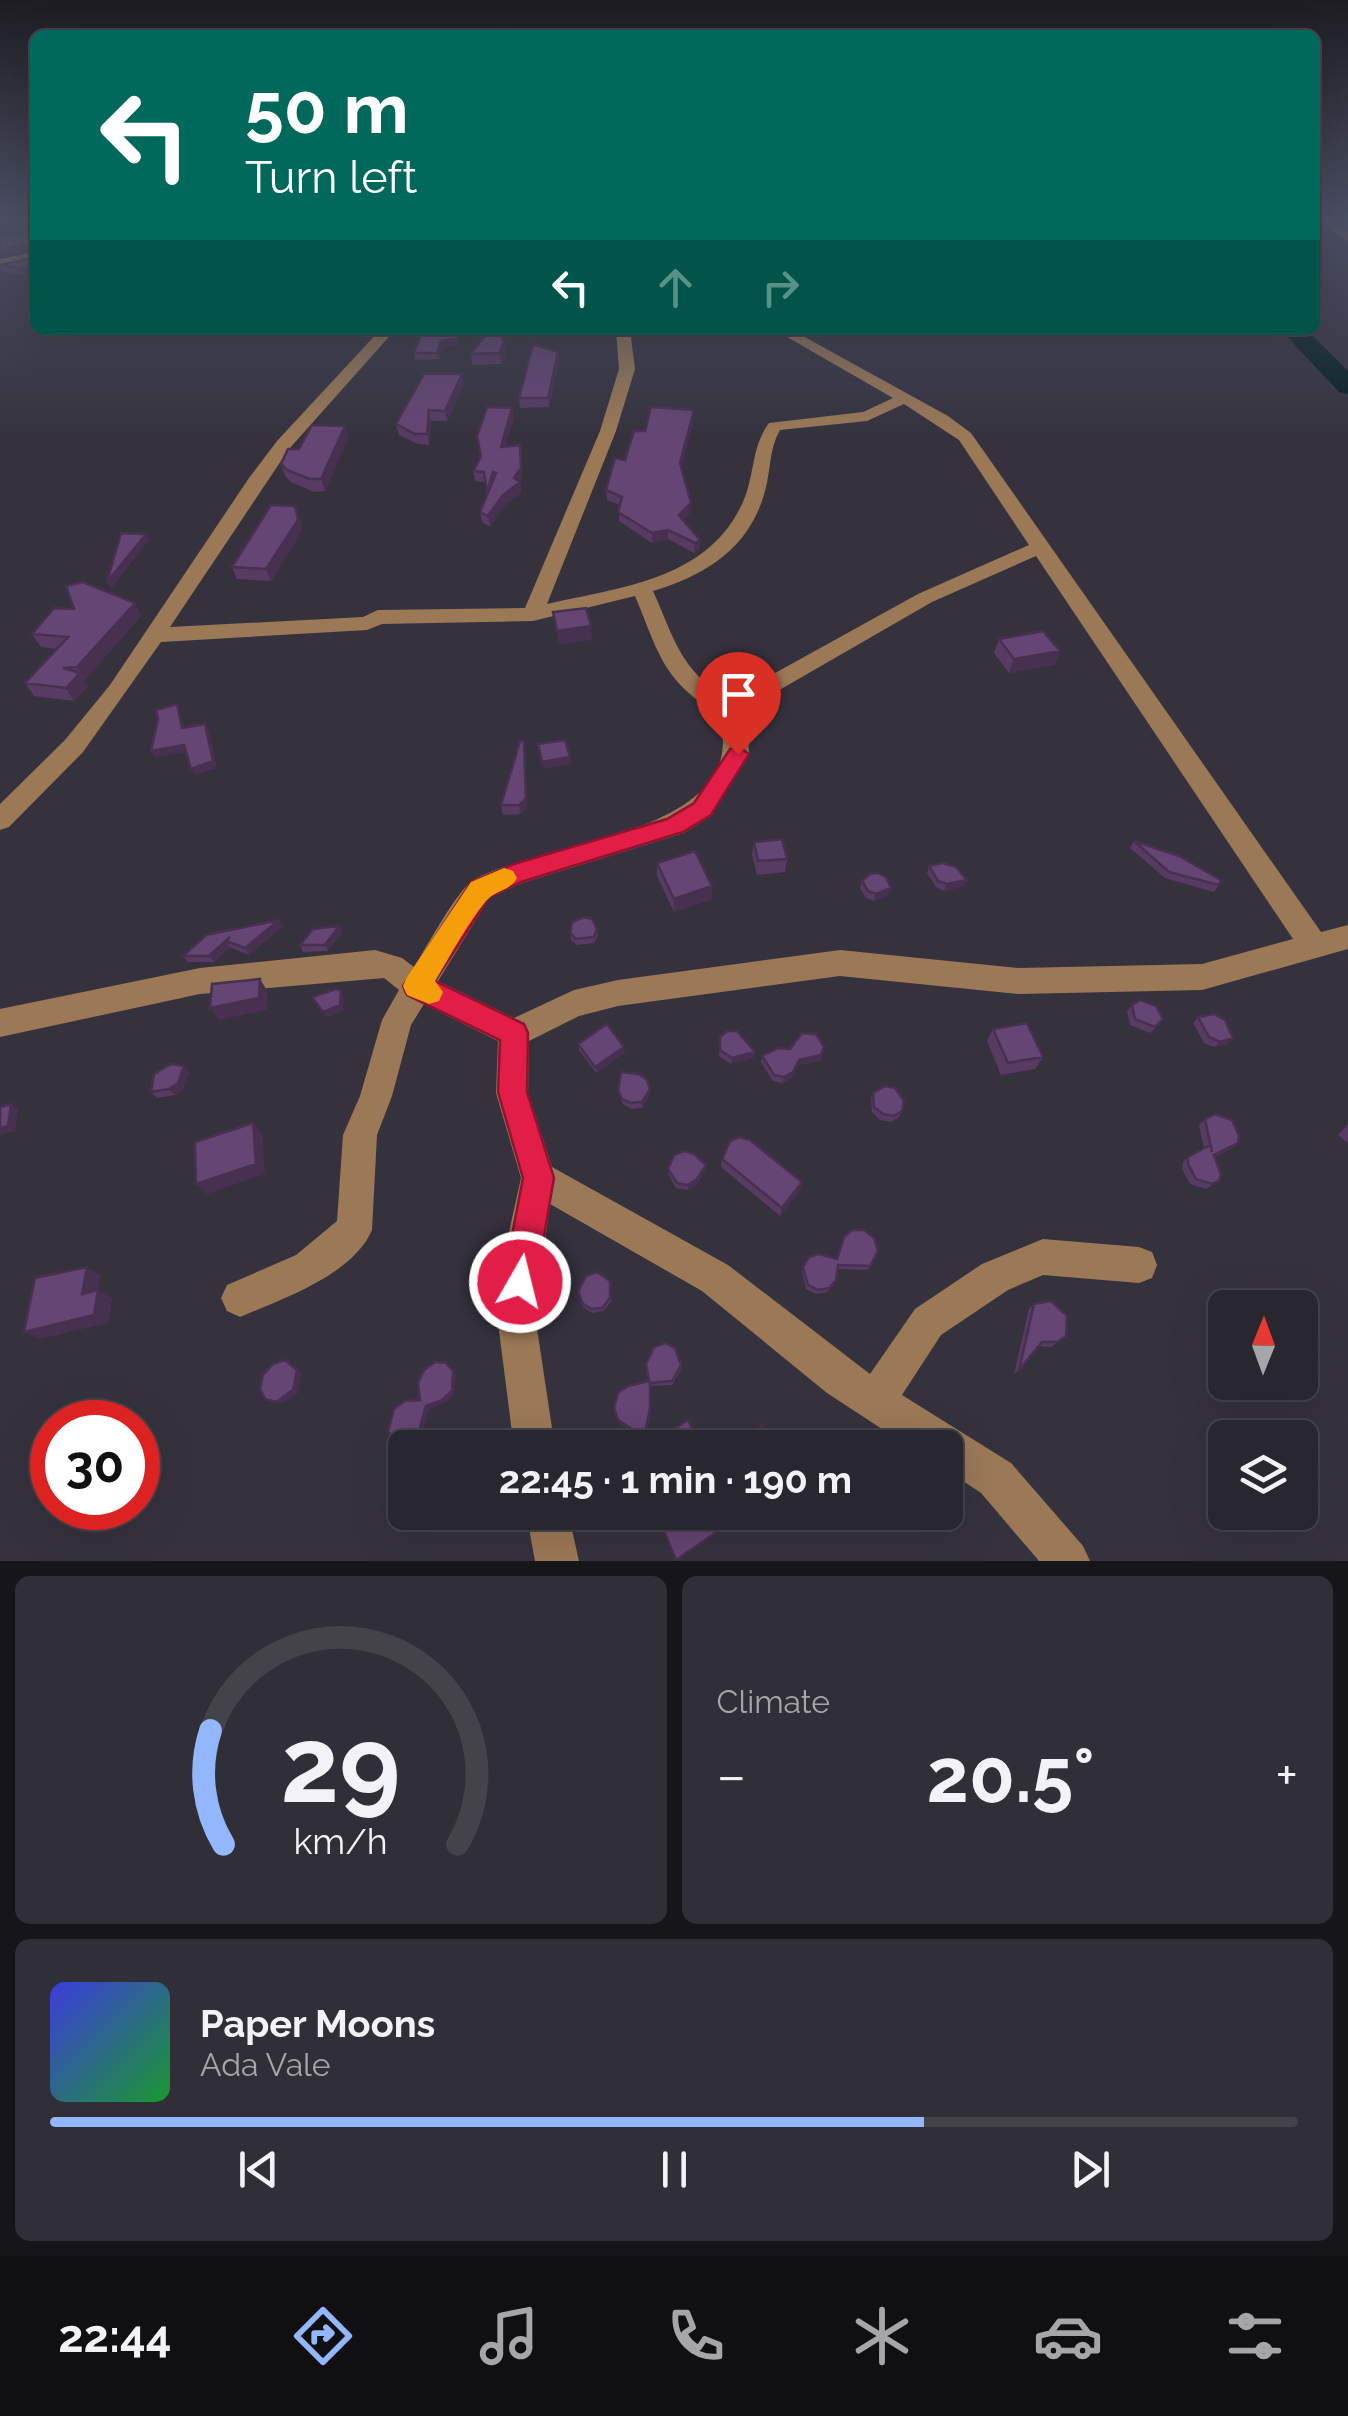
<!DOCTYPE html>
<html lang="en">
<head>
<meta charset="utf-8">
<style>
	:root { --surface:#28262e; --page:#302e36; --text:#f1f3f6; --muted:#a5a5aa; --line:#44434a; --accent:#93b7fd }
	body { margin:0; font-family:Raleway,sans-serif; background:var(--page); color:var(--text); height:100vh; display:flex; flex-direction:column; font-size:38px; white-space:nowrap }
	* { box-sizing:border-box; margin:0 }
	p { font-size:32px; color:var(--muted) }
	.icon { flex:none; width:55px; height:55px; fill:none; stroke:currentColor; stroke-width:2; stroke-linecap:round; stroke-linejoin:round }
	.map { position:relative; height:1561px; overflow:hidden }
	.panel { display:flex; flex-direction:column; gap:15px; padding:15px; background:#161519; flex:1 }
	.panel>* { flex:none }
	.hud { position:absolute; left:30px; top:30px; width:1290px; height:305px; border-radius:15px; box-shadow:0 10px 40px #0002,0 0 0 2px var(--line); background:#00695c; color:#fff; overflow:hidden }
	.needle { width:65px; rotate:1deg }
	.tools { position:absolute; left:1208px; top:1290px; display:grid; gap:20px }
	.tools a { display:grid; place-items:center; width:110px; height:110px; border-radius:15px; background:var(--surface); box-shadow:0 10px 40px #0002,0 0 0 2px var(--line); font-size:50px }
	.speed { position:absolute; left:30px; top:1400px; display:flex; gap:20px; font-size:50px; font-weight:700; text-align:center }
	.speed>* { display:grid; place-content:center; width:130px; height:130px; border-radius:50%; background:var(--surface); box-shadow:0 10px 40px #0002,0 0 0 2px var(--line); line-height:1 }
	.speed .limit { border:15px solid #d22; background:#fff; color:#111 }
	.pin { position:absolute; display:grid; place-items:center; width:85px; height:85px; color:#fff; margin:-102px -42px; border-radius:50% 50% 50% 0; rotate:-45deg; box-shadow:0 0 10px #0007 }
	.pin .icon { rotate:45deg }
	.me { position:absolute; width:110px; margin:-55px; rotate:8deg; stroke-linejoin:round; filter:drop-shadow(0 0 8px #0008) }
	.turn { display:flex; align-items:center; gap:35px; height:210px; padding:0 50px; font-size:45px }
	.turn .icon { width:130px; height:130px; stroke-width:2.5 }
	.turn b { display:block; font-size:70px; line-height:85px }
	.lanes { display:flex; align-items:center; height:95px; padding:0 50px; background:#0003; justify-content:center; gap:50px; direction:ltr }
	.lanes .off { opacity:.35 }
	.big { font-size:75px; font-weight:700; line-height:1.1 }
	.panel .card { flex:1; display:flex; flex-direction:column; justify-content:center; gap:15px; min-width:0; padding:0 35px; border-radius:15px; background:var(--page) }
	.panel .dial { align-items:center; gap:0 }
	.dial svg { height:260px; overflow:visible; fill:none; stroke:var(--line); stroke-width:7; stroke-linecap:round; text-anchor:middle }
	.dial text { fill:var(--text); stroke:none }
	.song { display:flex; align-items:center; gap:30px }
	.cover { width:120px; height:120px; border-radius:15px; background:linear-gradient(135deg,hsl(240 70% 55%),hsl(130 70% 35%)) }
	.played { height:10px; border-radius:5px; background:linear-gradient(90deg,var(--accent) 70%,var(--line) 70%) }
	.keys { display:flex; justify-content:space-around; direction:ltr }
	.heat { display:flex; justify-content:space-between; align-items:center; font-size:55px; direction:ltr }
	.panel .tiles { flex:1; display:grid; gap:15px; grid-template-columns:1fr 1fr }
	.card:last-child { grid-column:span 2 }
	.trip { position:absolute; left:388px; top:1430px; width:575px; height:100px; border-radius:15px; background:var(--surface); box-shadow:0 10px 40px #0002,0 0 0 2px var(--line); font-weight:700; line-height:100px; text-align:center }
	.dock { display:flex; height:160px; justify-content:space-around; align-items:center; background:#100f12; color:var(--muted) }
	.dock .icon { width:70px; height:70px }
	.dock .selected { color:var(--accent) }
	.dock b { font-size:45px; color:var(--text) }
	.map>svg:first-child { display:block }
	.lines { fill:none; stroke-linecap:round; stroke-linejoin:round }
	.river { fill:#052024; fill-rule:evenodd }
	.minor { fill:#9b7957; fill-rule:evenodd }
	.wall { fill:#573b63 }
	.shaded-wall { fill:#473050 }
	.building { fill:#654573; stroke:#473050; stroke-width:2.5 }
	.route { fill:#e11d48; stroke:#92132f; stroke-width:2.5 }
	.slow { fill:#f59e0b }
</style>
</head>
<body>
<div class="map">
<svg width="1348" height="1561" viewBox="0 0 1348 1561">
	<rect width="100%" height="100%" fill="#35323e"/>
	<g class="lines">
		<path class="river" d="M1281,330h26l41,41v23l-9,-2z"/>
		<path class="minor" d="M1317,220h14l17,12v9z
			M35,252v8l-35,7v-8z
			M380,330h15l-106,119 -119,178 193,-10 15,-7 147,-2 75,-177 19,-62 -3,-39h14l5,39 -19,62 -69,173c74,-17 161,-24 196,-102 12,-27 8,-55 26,-79l94,-11 30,-14 -118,-68h17l156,86 23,17 350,499 27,-7v24l-146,41 -183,4 -179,-18 -222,30 -39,10 -50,25 -1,52 24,74 176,98 142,109 45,-65 67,-45 61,-25 96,8 13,5 5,13 -5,13 -13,5 -96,-8 -35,15 -67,45 -39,60 109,68 72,83 7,15h-51l-58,-68 -36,-24v-21h-34l-84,-55 -125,-102 -152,-87 -15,111 20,133h-41l-17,-133 8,-65 16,-72 -25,-85 2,-52 -74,-37 -13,21 -19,71 -15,39 -5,95c-19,45 -90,69 -132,87l-13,-6 -6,-13 6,-13 69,-30 41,-34 6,-86 17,-39 22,-76 17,-30 -15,-12 -184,16 -200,43v-28l200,-41 175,-18 27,8 12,9c13,-20 43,-78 61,-88 70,-38 283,-45 243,-165 -56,-34 -59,-61 -83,-118l-102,25 -151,3 -15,6 -206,12 -78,110 -74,75 -9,3v-26l65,-64 45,-55 139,-207 28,-37zM904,404l55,36 70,105 -111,49 -190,105c-48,-29 -53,-59 -75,-108 53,-16 97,-43 112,-100 6,-21 4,-42 15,-61l87,-9zM1036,556l257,383 -91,25 -183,4 -179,-18 -222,30 -44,10 -60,28 -76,-37 52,-84 32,-14 162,-50 27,-17 38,-61 -1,-23 -7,-20 191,-110z
			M526,1512h42l11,49h-44z"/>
	</g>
	<path class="wall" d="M35,234v36l-11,5 -23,-4 -1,-6 33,-7z
		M458,338l1,6 -16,3 -4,12 -24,1 -1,-7z
		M504,342l2,11 -5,11 -29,1 -1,-11z
		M558,352l1,9 -10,46 -29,1 -1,-10z
		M464,385l-17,36h-16l-2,24 -11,-1 -19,-9 -3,-11z
		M512,408l2,10 -9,28 16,9 1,23 -2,4 1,11 -17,13 -14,21 -8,-5 -2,-10 8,-18 -3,-12 -10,-1 -2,-10z
		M694,419l-13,48 10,36 -1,9 -7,8 17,20v9l-6,4 -26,-14 -16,4 -33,-22 1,-16 -13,-5 -1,-10 19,-30 20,-29z
		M345,426l3,12 -23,53 -11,1 -23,-10 -6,-6 -4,-12 18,-15z
		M299,518l3,13 -31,50 -34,-2 -5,-12z
		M141,616l-57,64 4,6 -14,15 -40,-5 -9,-13 32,-34 -16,-2 -9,-13z
		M999,639l61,12 -6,14 -45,8 -15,-20z
		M525,751l2,57 -7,6 -17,1 -2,-10z
		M1134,841l85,44 -5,7 -49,-14 -35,-30z
		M754,842l33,17 -2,13 -28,3 -5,-20z
		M657,863l55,36 -38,13 -17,-36z
		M929,866l38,14 -3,6 -20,5 -8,-4 -9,-14z
		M862,881l27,14 -15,6 -8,-3 -6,-10z
		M279,920l4,6 -34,29 -19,-8 -16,15h-26l-5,-6z
		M339,926l3,7 -14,18 -25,1 -3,-7z
		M597,929l1,6 -4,8 -17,2 -6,-5 -1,-7z
		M1132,1005l26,20 -8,8 -20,-8 -3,-14z
		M1198,1017l30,27 -14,3 -10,-4 -11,-20z
		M993,1029l50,28 -8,12 -34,6 -14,-34z
		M720,1037l34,20 -23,7 -12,-8z
		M578,1044l47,8 -29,21 -17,-23z
		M824,1047l-4,14 -22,4 -6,13 -9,5 -10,-2 -12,-19 1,-6 28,-7z
		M189,1072l-6,17 -8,6 -18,3 -6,-6z
		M618,1090l32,5 -8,13 -10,1 -9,-5z
		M873,1093l29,18 -3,6 -8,5 -11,-2 -8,-8 -1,-14z
		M1205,1119l33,24 -6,5 -18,9 5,24 -13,8 -16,-5 -8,-15 1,-7 5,-5 16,-9 -5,-23z
		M1348,1124v19l-10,-8z
		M722,1159l80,23 -2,8 -20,26 -59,-49z
		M668,1169l37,1 -8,14 -9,6 -12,-2 -8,-14z
		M878,1251l-10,19 -31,-1 -3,15 -7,8 -11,2 -10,-5 -4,-18 1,-4z
		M611,1285v17l-8,9 -11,2 -9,-6 -5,-16z
		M1034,1304l32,32 -15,11 -13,-1 -19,24 -5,4 15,-65z
		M681,1365v4l-9,16 -22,1 1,25 -6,28 -26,-16 -5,-16 35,-26z"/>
	<path class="shaded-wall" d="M35,244v6l-35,5v-6z
		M35,263v7l-11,5 -3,-6z
		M458,338l1,6 -16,3 -4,12 -2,-6 4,-12z
		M504,342l2,11 -5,11 -2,-11z
		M558,352l1,9 -10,46 -1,-9z
		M462,374l2,11 -17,36 -2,-10z
		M512,408l2,10 -12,39 -1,-10z
		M429,410l2,11 -2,24 -2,-11z
		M694,410v9l-14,53v-9z
		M345,426l3,12 -23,53 -4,-12z
		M520,445l2,33 -3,5 2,10 -17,13 -14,21 -2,-11 26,-38z
		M691,503l-1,9 -11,13v-10z
		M295,506l7,25 -31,50 -5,-12z
		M668,530v9l-16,4v-10z
		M146,534l3,6 -38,49 -4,-7z
		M700,540v9l-6,4 1,-10z
		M135,603l6,13 -56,64 -8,-13z
		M591,626l1,14 -33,5 -2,-14z
		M1060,651l-6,14 -45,8 5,-14z
		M80,673l8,13 -14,15 -8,-13z
		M205,724l4,7 8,37 -22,7 -4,-6z
		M524,741l3,67 -7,6 -1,-9z
		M184,745l4,7 -33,5 -4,-6z
		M570,757l1,7 -28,5 -1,-7z
		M967,880l-3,6 -20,5 3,-7z
		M712,886v13l-38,13v-13z
		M891,888l-2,7 -15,6 2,-7z
		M279,920l4,6 -34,29 -4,-7z
		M339,926l3,7 -14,18 -3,-6z
		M230,937l-4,4 4,6 -16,15 -5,-6z
		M260,979l8,13 -1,18 -48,10 -9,-12z
		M341,991l3,6 -1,14 -16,7 -4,-6z
		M1233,1038l-5,6 -14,3 6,-5z
		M624,1047l1,5 -29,21 -1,-6z
		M755,1052l-1,5 -23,7 1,-6z
		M821,1055l-1,6 -22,4 -6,13 -9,5 1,-6 15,-17z
		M184,1066l5,6 -6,17 -8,6 -6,-6z
		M650,1089v6l-8,13v-6z
		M11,1104l7,5 -3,22 -15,4v-7z
		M253,1123l9,11 3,40 -58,20 -11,-10z
		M706,1165l-1,5 -8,14 -9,6v-5z
		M802,1182l-2,8 -20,26 2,-8z
		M87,1267l14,9 -3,15 14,7 -4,25 -68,16 -16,-7 58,-38z
		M285,1360l16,13 -3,20 -17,11 -5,-2z
		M453,1371l3,3 -2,20 -9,9 -16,6 -8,31 -12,6 -3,-2 20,-38z
		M734,1520l-2,3 -56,38v-1z"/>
	<path class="building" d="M35,234v29l-14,6 -21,-4 33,-7 2,-14 -35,5v-12z
		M423,330h29l6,8 -17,3 -4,12h-23z
		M489,330h10l5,12 -5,11 -28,1z
		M533,344l25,8 -10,46h-29z
		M424,374h38l-17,37 -16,-1 -2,24h-12l-19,-10z
		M487,407l25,1 -11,39 19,-2 1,23 -7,10 6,4 -18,14 -14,20 -8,-4 16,-39 -3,-1 -6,20 -3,-20 -11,-1 8,-14 -4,-21z
		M651,407l43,3 -14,53 11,40 -12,12 21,25 -5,3 -27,-13 -16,3 -34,-21 4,-15 -16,-7 9,-32 10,2 9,-29h11z
		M312,425l33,1 -24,53h-11l-23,-9 -6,-6 7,-15h11z
		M271,505l24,1 3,14 -32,49 -34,-2z
		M121,533l25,1 -39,48z
		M83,582l52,21 -58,64 -14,1 17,5 -14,15 -41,-5 43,-46 -36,-3 22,-26 20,1 -8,-23z
		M586,608l5,18 -34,5 -4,-19z
		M1043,631l17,20 -46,8 -15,-20z
		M177,704l5,24 23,-4 8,37 -22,8 -7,-24 -33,6 7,-32 -2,-9z
		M565,740l5,17 -28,5 -4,-18z
		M520,741h4l2,58 -7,6h-18z
		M782,839l5,20 -29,2 -4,-19z
		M1134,841l45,15 42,24 -2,5 -50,-13z
		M695,851l17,35 -38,13 -17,-36z
		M943,863l13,4 11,13 -20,4 -9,-3 -9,-15z
		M878,873l8,4 5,11 -15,6 -8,-3 -6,-10 8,-7z
		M584,917l8,2 5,10 -3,8 -18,2 -6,-6 2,-11z
		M279,920l-34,28 -19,-7 4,-4 -21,19h-26l23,-21z
		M339,926l-14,19h-25l13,-16z
		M260,979l-1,19 -49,10 2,-24z
		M336,989l5,2 -1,14 -17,7 -11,-15z
		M1141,1000l15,6 7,13 -8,8 -20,-8 -3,-14z
		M1214,1014l11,6 8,18 -13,4 -11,-5 -11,-20z
		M1027,1023l16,34 -35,6 -15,-34z
		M607,1024l17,23 -29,20 -17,-23z
		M727,1031h10l18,21 -23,6 -12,-8v-13z
		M802,1033l14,1 8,13 -3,8 -22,5 -6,12 -9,5 -10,-2 -12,-19 16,-8 12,1z
		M171,1064l13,2 -6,17 -9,6 -18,3 3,-18z
		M621,1072l18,2 8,6 3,9 -8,13 -11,1 -9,-4 -4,-9z
		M885,1086l10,2 9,13 -2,10 -8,5 -11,-2 -9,-7 -1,-14z
		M11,1104l-3,22 -8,2v-21z
		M1215,1114l17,6 7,16 -1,7 -24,12 7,20 -2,6 -7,3 -16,-5 -8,-15v-7l22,-12 2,7 -7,-33z
		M253,1123l3,41 -60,20 -1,-42z
		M739,1137l11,3 52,42 -20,26 -60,-49 8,-18z
		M684,1151l10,3 12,11 -9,14 -9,6 -11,-2 -9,-14 6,-14z
		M852,1230h12l10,8 4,13 -8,15 -32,-1 -2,15 -7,8 -11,2 -10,-5 -5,-18 6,-10 10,-3 18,5 7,-22z
		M87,1267l-5,27 16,-4 -4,25 -70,17 11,-54z
		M597,1272l13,9v17l-8,10 -11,1 -9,-6 -4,-12 8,-15z
		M1051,1301l16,15 -1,20 -9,6h-15l-23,28 15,-66z
		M665,1343l10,5 6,17 -9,16 -22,2v26l-6,28 -26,-17 -4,-13 4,-14 10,-7 21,-5 -3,-17 8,-17z
		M285,1360l12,10 -4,20 -17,12 -11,-3 -5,-10 3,-14 10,-11z
		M435,1362l11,1 7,8 -1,20 -10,9 -16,6 -9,32 -11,6 -12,-3 -6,-10 6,-22 11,-8 15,-1 -2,-17 6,-13z
		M688,1420l13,28h-56z
		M762,1426l9,22h-47z
		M656,1512h73l-2,2 7,6 -58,40z"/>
	<linearGradient id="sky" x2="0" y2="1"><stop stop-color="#1d1c22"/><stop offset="0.5" stop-color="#4b4f63"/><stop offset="1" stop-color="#4b4f63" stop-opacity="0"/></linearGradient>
	<rect width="1348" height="439" fill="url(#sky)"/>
	<path class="route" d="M738,746l11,8 -38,61 -28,17 -162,50 -32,15 -54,84 89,43 4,9 -1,59 27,86 -18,104 -5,12 -11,5 -12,-5 -5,-12 20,-104 -25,-86 2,-52 -93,-45 -4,-9 68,-104 43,-18 153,-45 27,-16 36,-54z"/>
	<path class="slow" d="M504,868l9,3 4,7c-7,13 -22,12 -31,23 -20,24 -35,54 -51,80l8,11 -4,9 -10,3 -22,-9 -4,-9 4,-9 64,-95z"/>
</svg>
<div class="tools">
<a><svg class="needle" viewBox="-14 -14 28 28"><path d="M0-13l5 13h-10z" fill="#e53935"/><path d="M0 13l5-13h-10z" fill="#a5a5aa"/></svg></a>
<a><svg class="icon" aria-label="layers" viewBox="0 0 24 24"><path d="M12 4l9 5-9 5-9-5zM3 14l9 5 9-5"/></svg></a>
</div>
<div class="speed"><div class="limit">30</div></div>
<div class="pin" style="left:738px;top:754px;background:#d93025"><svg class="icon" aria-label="arrive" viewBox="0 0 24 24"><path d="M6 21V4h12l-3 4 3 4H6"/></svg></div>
<svg class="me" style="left:520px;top:1282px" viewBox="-20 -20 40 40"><circle r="17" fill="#e11d48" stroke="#fff" stroke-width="3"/><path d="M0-11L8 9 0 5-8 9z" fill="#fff"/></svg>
<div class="trip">22:45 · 1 min · 190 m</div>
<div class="hud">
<div class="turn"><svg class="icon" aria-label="left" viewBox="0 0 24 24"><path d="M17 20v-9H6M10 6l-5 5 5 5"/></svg><div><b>50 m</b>Turn left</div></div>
<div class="lanes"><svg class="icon" aria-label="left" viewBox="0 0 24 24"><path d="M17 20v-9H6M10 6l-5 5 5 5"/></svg><svg class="icon off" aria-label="ahead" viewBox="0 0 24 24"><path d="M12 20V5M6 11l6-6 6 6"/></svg><svg class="icon off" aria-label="right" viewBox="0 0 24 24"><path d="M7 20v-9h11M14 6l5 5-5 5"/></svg></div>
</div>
</div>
<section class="panel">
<div class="tiles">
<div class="card dial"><svg viewBox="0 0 100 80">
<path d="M14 69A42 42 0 1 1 86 69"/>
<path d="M14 69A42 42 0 0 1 10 34" stroke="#93b7fd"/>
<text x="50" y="56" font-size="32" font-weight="700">29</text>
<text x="50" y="72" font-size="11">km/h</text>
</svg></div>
<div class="card"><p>Climate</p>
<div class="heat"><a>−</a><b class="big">20.5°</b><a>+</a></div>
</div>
<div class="card">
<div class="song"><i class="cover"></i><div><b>Paper Moons</b><p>Ada Vale</p></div></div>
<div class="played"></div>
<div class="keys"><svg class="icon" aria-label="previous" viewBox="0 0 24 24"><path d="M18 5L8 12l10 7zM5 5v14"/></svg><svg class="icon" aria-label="pause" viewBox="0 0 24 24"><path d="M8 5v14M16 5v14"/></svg><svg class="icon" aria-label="next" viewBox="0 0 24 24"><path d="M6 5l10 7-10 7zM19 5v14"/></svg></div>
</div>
</div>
</section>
<nav class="dock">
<b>22:44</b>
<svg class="icon selected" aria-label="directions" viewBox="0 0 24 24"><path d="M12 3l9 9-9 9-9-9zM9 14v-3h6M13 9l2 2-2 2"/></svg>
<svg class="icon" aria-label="music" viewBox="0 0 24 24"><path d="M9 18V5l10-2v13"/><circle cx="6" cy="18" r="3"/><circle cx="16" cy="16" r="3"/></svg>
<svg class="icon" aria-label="phone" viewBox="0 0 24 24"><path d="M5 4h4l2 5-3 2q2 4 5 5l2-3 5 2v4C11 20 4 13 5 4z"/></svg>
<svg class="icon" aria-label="climate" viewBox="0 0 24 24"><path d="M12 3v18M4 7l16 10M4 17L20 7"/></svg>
<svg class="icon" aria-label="car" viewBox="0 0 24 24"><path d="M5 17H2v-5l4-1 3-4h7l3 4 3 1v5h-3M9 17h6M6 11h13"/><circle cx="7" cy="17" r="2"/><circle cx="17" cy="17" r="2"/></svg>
<svg class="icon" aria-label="filters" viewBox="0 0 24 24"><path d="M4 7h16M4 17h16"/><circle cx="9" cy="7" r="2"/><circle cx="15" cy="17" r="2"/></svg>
</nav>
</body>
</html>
